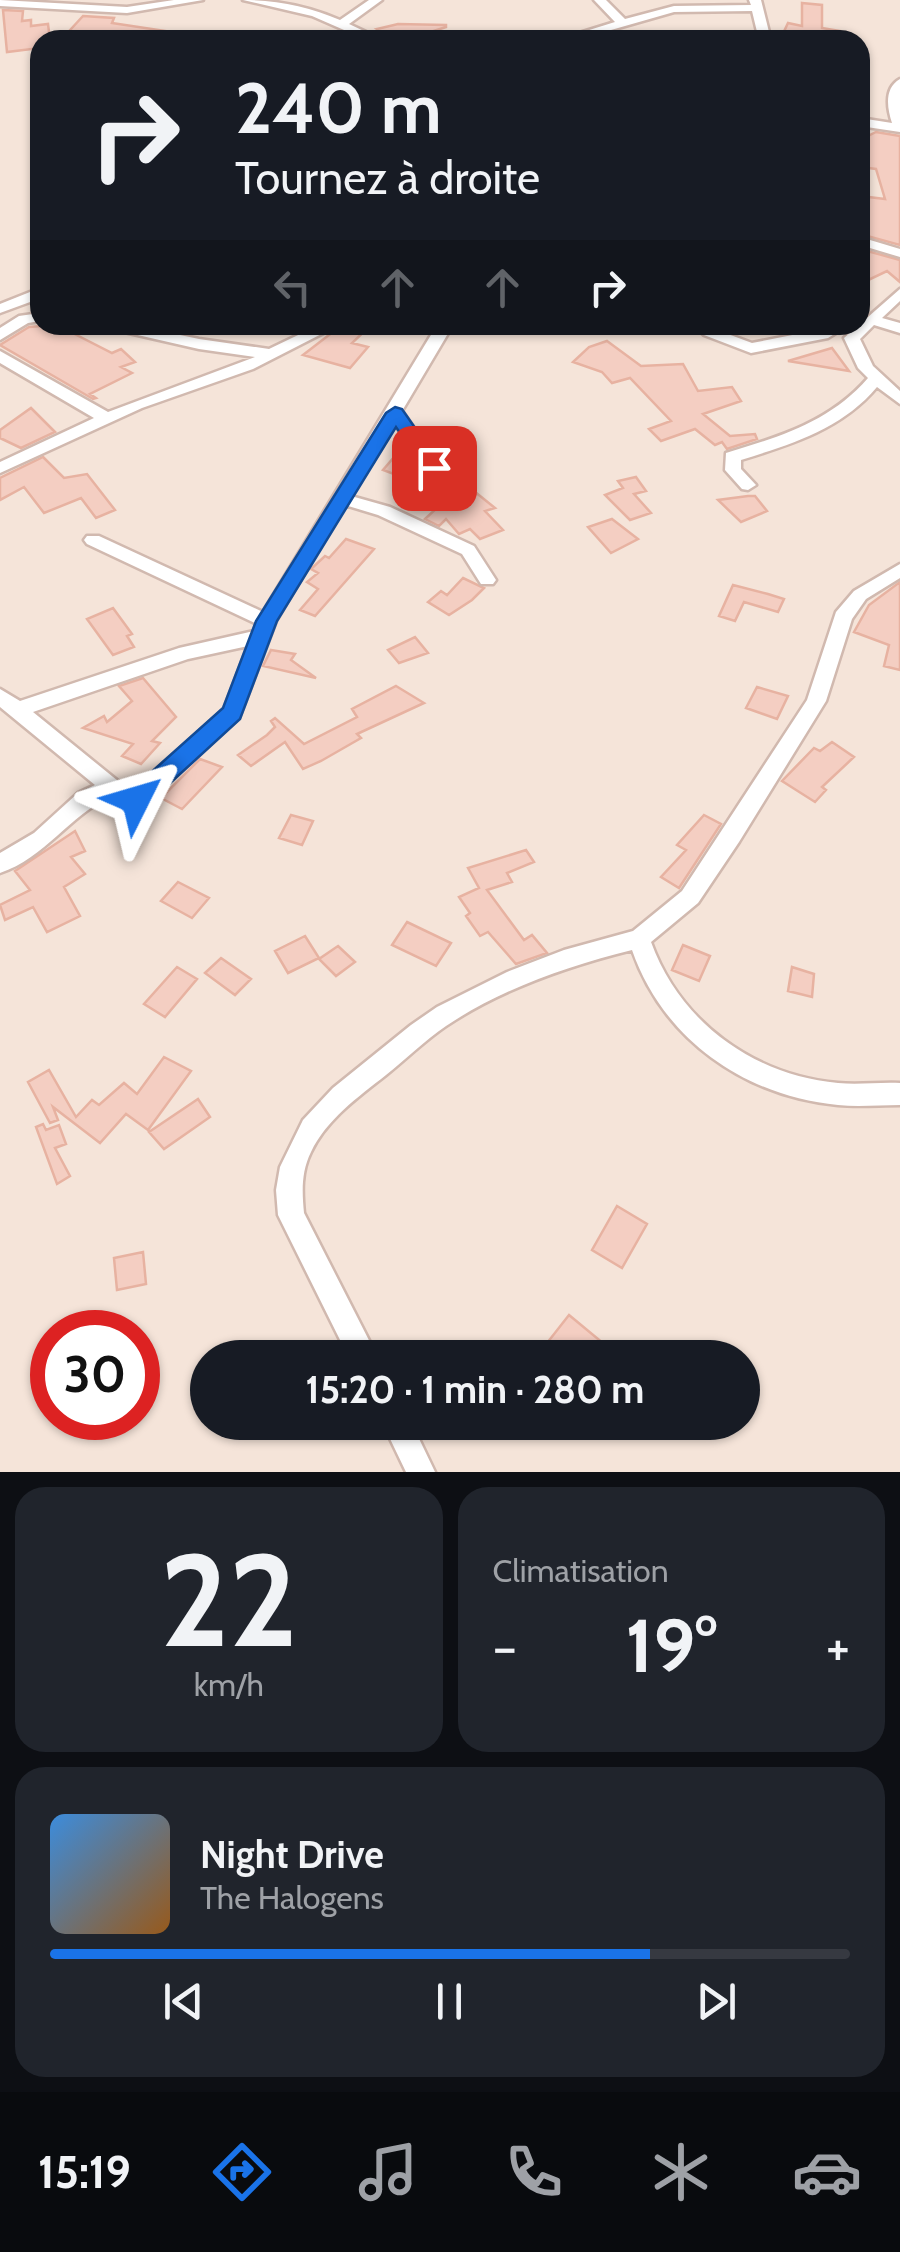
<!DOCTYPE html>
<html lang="fr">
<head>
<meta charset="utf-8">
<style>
	:root { --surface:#171b24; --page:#20242c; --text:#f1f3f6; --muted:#9ea1a6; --line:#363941; --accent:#1a73e8 }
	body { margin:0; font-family:Cabin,sans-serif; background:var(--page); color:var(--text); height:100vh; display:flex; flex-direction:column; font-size:38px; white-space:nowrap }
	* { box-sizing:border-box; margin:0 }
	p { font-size:32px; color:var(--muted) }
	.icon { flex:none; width:55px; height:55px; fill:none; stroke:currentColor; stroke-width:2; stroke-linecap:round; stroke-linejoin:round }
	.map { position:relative; height:1472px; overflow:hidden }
	.drawer { display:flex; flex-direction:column; gap:15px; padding:15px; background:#0d0f14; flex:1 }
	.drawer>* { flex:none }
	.guide { position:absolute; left:30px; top:30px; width:840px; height:305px; border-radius:30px; box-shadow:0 2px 8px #0004; background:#171b24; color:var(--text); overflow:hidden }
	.speed { position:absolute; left:30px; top:1310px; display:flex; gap:20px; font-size:50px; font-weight:700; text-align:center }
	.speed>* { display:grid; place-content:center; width:130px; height:130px; border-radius:50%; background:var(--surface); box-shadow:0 2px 8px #0004; line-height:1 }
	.speed .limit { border:15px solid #d22; background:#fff; color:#111 }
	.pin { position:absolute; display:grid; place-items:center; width:85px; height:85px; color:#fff; margin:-42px; border-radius:20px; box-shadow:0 5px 15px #0006 }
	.me { position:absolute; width:110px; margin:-55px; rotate:50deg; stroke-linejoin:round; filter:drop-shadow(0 0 8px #0008) }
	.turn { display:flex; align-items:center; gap:35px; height:210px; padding:0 40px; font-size:45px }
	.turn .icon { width:130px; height:130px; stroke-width:2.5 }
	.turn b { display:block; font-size:70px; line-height:85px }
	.lanes { display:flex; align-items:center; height:95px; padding:0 40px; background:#0003; justify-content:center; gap:50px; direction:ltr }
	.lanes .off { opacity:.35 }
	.big { font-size:75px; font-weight:800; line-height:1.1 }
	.drawer .tile { flex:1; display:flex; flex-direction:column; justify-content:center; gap:15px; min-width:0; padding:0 35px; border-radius:30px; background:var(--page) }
	.drawer .dial { align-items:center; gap:0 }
	.dial b { font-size:130px; line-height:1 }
	.song { display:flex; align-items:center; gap:30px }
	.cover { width:120px; height:120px; border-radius:15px; background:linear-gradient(135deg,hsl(210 70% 55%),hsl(30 70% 35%)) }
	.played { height:10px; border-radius:5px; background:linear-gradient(90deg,var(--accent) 75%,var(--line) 75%) }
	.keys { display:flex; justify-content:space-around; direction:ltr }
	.heat { display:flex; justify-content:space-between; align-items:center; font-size:55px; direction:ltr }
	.drawer .tiles { flex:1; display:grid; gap:15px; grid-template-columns:1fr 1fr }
	.tile:last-child { grid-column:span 2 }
	.trip { position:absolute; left:190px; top:1340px; width:570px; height:100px; border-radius:50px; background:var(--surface); box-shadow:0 2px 8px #0004; font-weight:800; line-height:100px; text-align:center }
	.tab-bar { display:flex; height:160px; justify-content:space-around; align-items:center; background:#090b0e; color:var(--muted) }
	.tab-bar .icon { width:70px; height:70px }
	.tab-bar .on { color:var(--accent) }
	.tab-bar b { font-size:45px; color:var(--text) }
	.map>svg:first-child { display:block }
	.residential { fill:#f5e4d9; fill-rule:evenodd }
	.building { fill:#f4cec2; stroke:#e7b2a1; stroke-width:2.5 }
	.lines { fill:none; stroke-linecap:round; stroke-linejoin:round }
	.minor-casing { stroke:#d1b9af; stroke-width:5 }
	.minor { fill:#fff; fill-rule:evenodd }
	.route { fill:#1a73e8; stroke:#114b97; stroke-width:2.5 }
</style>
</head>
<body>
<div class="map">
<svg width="900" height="1472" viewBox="0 0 900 1472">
	<rect width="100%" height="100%" fill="#fdf3eb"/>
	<path class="residential" d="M0,0h900v1472h-900zM40,40h820v285h-820zM52,1332h86v86h-86zM208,1358h534v64h-534z"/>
	<path class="building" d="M802,3l20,2v23l18,3 -1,9h-59l8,-17 14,3z
		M3,10l20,1 -1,10 9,-1v6l17,-2 2,16h-10v8l-33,4z
		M83,16l31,2 -2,5 60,9 -1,8h-110z
		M398,24l48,1v2l-40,13h-10l-19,-11z
		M876,132l24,4v109l-40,-11v-38l25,3 -9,-30 -16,-2 2,-28z
		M860,249l40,11v22l-13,-11 -27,13z
		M57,325l55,28 9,-4 14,13 -14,5 11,6 -42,21 6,4 -3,1 -93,-54 29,-18z
		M342,325h29l-19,18 16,4 -18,21 -47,-13z
		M607,341l34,25 42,-2 15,27 34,-4 9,14 -38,13 27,22 25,-2 2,5 -30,10 -5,-7 -7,3 -20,-16 -34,12 -12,-12 22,-8 -41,-43 -18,5 -10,-11 -29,-10 16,-15z
		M832,348l17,23 -61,-10z
		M31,408l24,24 -34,16 -21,-10v-8z
		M395,456l23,9 3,4 -11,11 -27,-10z
		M43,457l21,21 23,-4 28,36 -19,8 -15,-20 -37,15 -20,-26 -24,13v-22z
		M636,477l10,14 -12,3 17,19 -21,7 -25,-25 18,-7 -5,-7z
		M464,483l31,25 -10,3 18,19 -23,9 -10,-10 -11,5 -13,-15 -7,7 -14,-7z
		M748,496h7l12,15 -26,11 -23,-22z
		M612,519l26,20 -27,14 -23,-26z
		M346,539l28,10 -59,67 -15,-6 18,-21 -11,-7 11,-9 -7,-4 14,-13 4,2z
		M463,578l21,10 -12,12 -23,15 -21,-13 13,-11 6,4z
		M900,582v88l-16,-4 5,-21 -35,-13 15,-27z
		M733,585l35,9 16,5 -6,13 -34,-10 -9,19 -16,-5z
		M113,608l19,26 -5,2 7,11 -21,8 -26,-36z
		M415,637l13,16 -29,10 -11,-13z
		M271,650l24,4 -4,6 25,18 -53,-12z
		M143,678l33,39 -24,24 8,2 -19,21 -19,-8 11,-12 -50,-16 21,-12 3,6 25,-21 -13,-15z
		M396,686l28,17 -67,31 4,4 -40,23 -18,8 -18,-27 -34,24 -13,-11 29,-20 8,-8 -4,-6 4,-3 29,26 53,-27 -5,-8z
		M757,687l31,9 -11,23 -31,-11z
		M832,742l22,15 -32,30 4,3 -11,12 -33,-21 32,-33 6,3z
		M200,759l22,8 -40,42 -21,-11z
		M291,815l22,6 -11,24 -23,-7z
		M704,815l17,9 -42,64 -18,-11 25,-27 -9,-5z
		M75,831l10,20 -14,6 14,17 -21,13 16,29 -33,16 -14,-25 -28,13 -5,-15 30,-15 -15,-19z
		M526,850l8,12 -27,11 5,9 -25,8 37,50 8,-5 15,18 -31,11 -28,-32 -8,4 -14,-20 4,-3 -11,-16 20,-9 -11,-20z
		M178,882l31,16 -17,20 -31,-17z
		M407,922l44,21 -15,23 -44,-21z
		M305,936l14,22 -31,15 -13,-22z
		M683,945l27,11 -11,25 -27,-11z
		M338,946l17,16 -19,14 -17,-17z
		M221,958l30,21 -16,16 -30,-22z
		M177,967l20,12 -32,38 -21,-13z
		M792,967l22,7 -2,23 -24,-6z
		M164,1057l27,14 -43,59 -22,-16 -26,29 -47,-36 5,13 -8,3 -22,-41 21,-12 27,47 16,-17 7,5 25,-22 13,11z
		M198,1099l12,18 -46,32 -15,-17z
		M43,1124l3,6 13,-5 7,19 -11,4 15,28 -13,8 -21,-57z
		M617,1206l30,18 -25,44 -30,-18z
		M143,1252l3,32 -29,6 -3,-32z
		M569,1315l52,43h-57l-17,-15z"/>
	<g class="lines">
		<g class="minor-casing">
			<path id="minor" d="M0,0l127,7 47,-7h29l-76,13 -127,-7z
				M243,0c34,0 67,7 97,20l29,-20h13l-33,24 34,16h-16l-55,-24z
				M594,0h12l19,19 49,-13 77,-1 -2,-5h12l10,40h-12l-7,-29 -78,1 -98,28h-19l58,-18z
				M900,79v53l-40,-6v-8l32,5c-5,-15 -8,-35 8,-44z
				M860,237l40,12v8l-40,-12z
				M900,289v12l-18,17 18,5v10l-26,-8 -14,14 13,27 27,25v13l-23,-17c-35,42 -85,57 -136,73v9l15,16 -8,5 -6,-1 -17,-19 1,-17c53,-16 104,-31 142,-75l-10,-10 -14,-30z
				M30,292l10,3v10l-10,-3 -30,11v-9z
				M40,313v8l-12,2 -28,17v-12l19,-12z
				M104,325h29l66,14 70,10 50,-24h20l-86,44 -111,39 -142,65v-11l94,-44 -94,-55v-12l108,61 147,-55 -56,-8 -92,-21z
				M437,325h16l-51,86 40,57 -2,4h-12l-34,-49 -43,73 39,11 84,39 22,34 -3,4h-12l-19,-30 -84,-39 -33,-10 -69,116 -37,97 -96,88 -7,2 -25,-12c-41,19 -66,62 -111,77v-20l34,-20 44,-40 17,-8 -95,-78v-18l20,12 159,-53 75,-17 3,-7 -170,-80 -3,-4 3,-4h12l164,76zM248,646l-24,63 -90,80 -16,-8 -85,-69 155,-53z
				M709,327l43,16 76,-15 8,5 -8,5 -77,15 -47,-18 -3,-3z
				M900,564v14l-34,21 -14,20 -26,82 -87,141 -41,61 -47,39c29,80 102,133 187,141 21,2 41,-1 62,0v22c-21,0 -42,2 -62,0 -94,-9 -175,-66 -206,-155 -64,16 -131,39 -186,76 -22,15 -40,33 -60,49 -28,22 -60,45 -75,77 -10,20 -9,40 -7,61l74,145h-29l-71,-143 -2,-25 4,-23 23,-47 30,-32 78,-63 26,-18 70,-35 57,-22 69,-19 49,-40 125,-191 29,-88 18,-21z
				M382,1422h29l24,50h-29z"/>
		</g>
		<use href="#minor" class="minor"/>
	</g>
	<path class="route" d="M395,407l7,2 38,55v9h-13l-31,-46 -119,194 -37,98 -96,88h-16l-4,-7 4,-7 95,-85 33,-87 130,-208z"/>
</svg>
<div class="speed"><div class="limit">30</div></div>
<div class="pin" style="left:434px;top:468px;background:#d93025"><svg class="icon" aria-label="arrive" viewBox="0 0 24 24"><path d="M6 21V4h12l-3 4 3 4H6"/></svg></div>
<svg class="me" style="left:136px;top:800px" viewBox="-20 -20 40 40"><path d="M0-17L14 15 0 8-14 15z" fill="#1a73e8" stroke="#fff" stroke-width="4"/></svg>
<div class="trip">15:20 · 1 min · 280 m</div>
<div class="guide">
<div class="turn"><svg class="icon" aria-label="right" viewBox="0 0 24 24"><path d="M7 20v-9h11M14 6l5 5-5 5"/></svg><div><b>240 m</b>Tournez à droite</div></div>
<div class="lanes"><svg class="icon off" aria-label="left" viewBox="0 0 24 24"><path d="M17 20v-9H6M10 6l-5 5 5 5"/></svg><svg class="icon off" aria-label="ahead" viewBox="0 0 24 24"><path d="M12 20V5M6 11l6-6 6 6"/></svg><svg class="icon off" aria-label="ahead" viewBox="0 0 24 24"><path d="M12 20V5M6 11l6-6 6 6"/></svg><svg class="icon" aria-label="right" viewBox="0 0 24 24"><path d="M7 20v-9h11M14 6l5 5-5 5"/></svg></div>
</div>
</div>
<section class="drawer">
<div class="tiles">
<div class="tile dial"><b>22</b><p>km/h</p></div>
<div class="tile"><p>Climatisation</p>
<div class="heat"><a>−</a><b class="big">19°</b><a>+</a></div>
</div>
<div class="tile">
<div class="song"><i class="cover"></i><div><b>Night Drive</b><p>The Halogens</p></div></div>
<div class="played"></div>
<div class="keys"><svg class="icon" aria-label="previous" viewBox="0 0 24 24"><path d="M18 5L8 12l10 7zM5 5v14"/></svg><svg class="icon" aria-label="pause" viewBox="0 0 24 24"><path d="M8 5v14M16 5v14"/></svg><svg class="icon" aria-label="next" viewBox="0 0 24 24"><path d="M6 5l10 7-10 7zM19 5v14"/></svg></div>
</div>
</div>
</section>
<nav class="tab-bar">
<b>15:19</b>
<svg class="icon on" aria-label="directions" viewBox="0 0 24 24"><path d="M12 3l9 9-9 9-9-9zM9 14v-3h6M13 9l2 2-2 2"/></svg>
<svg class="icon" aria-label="music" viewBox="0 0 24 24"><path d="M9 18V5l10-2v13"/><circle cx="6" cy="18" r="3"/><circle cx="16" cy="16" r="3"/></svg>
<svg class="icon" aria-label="phone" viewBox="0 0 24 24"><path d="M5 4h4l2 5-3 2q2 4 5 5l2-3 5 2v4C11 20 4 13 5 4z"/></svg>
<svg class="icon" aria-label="climate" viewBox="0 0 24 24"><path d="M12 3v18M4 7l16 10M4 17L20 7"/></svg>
<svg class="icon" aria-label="car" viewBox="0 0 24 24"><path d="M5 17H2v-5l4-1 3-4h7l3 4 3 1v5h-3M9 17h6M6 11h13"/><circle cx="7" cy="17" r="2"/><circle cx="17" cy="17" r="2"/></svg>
</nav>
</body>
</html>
